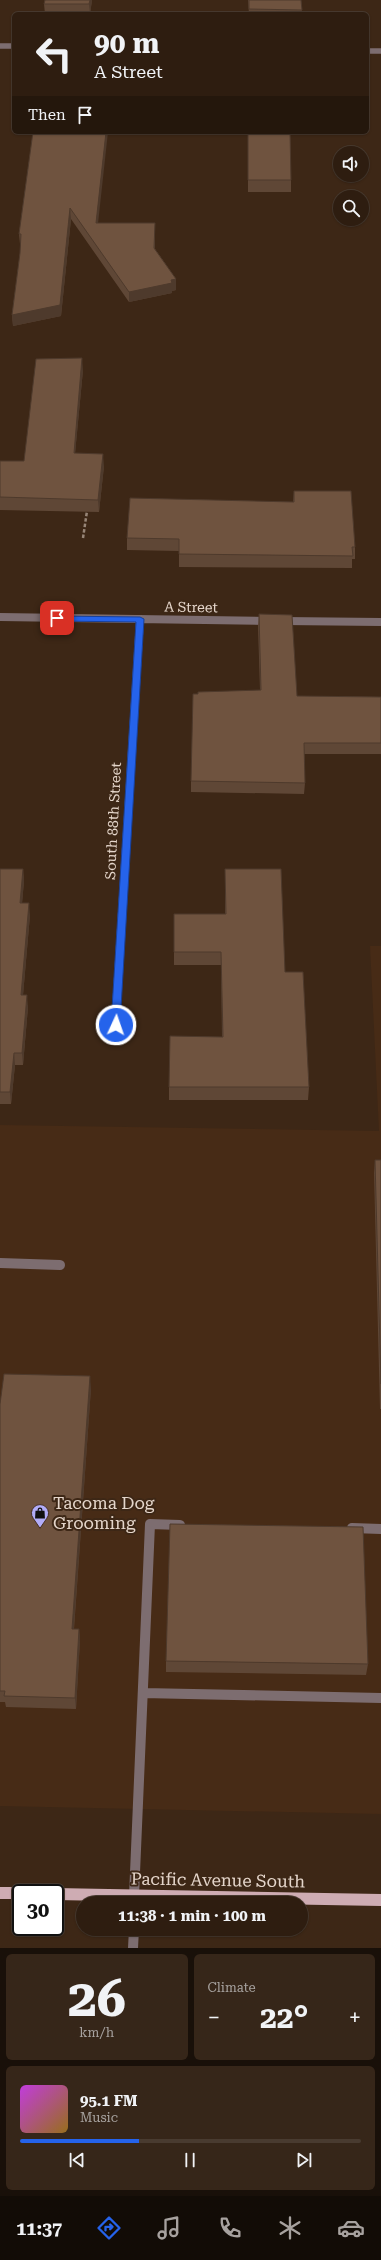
<!DOCTYPE html>
<html lang="en">
<head>
<meta charset="utf-8">
<style>
	:root { --surface:#2e1d10; --page:#362619; --text:#f1f3f6; --muted:#a7a29f; --line:#493b30; --accent:#2563eb }
	body { margin:0; font-family:"Roboto Serif",serif; background:var(--page); color:var(--text); height:100vh; display:flex; flex-direction:column; font-size:15px; white-space:nowrap }
	* { box-sizing:border-box; margin:0 }
	p { font-size:13px; color:var(--muted) }
	.icon { flex:none; width:22px; height:22px; fill:none; stroke:currentColor; stroke-width:2; stroke-linecap:round; stroke-linejoin:round }
	.map { position:relative; height:1948px; overflow:hidden }
	.sheet { display:flex; flex-direction:column; gap:6px; padding:6px; background:#191009; flex:1 }
	.sheet>* { flex:none }
	.banner { position:absolute; left:12px; top:12px; width:357px; height:122px; border-radius:6px; box-shadow:0 1px 3px #0004,0 0 0 1px var(--line); background:#2e1d10; color:var(--text); overflow:hidden }
	.tools { position:absolute; left:333px; top:146px; display:grid; gap:8px }
	.tools a { display:grid; place-items:center; width:36px; height:36px; border-radius:50%; background:var(--surface); box-shadow:0 1px 3px #0004,0 0 0 1px var(--line); font-size:20px }
	.speed { position:absolute; left:12px; top:1884px; display:flex; gap:8px; font-size:20px; font-weight:700; text-align:center }
	.speed>* { display:grid; place-content:center; width:52px; height:52px; border-radius:50%; background:var(--surface); box-shadow:0 1px 3px #0004,0 0 0 1px var(--line); line-height:1 }
	.speed .limit { border:2px solid #111; border-radius:6px; background:#fff; color:#111 }
	.pin { position:absolute; display:grid; place-items:center; width:34px; height:34px; color:#fff; margin:-17px; border-radius:8px; box-shadow:0 2px 6px #0006 }
	.me { position:absolute; width:44px; margin:-22px; rotate:3deg; stroke-linejoin:round; filter:drop-shadow(0 0 3px #0008) }
	.turn { display:flex; align-items:center; gap:14px; height:84px; padding:0 16px; font-size:18px }
	.turn .icon { width:52px; height:52px; stroke-width:2.5 }
	.turn b { display:block; font-size:28px; line-height:34px }
	.then { display:flex; align-items:center; height:38px; padding:0 16px; background:#0003; gap:8px; font-size:15px }
	.big { font-size:30px; font-weight:700; line-height:1.1 }
	.sheet .widget { flex:1; display:flex; flex-direction:column; justify-content:center; gap:6px; min-width:0; padding:0 14px; border-radius:6px; background:var(--page) }
	.sheet .dial { align-items:center; gap:0 }
	.dial b { font-size:52px; line-height:1 }
	.song { display:flex; align-items:center; gap:12px }
	.cover { width:48px; height:48px; border-radius:6px; background:linear-gradient(135deg,hsl(290 70% 55%),hsl(40 70% 35%)) }
	.played { height:4px; border-radius:2px; background:linear-gradient(90deg,var(--accent) 35%,var(--line) 35%) }
	.keys { display:flex; justify-content:space-around; direction:ltr }
	.heat { display:flex; justify-content:space-between; align-items:center; font-size:22px; direction:ltr }
	.sheet .tiles { flex:1; display:grid; gap:6px; grid-template-columns:1fr 1fr }
	.widget:last-child { grid-column:span 2 }
	.trip { position:absolute; left:76px; top:1896px; width:232px; height:40px; border-radius:20px; background:var(--surface); box-shadow:0 1px 3px #0004,0 0 0 1px var(--line); font-weight:700; line-height:40px; text-align:center }
	.menu { display:flex; height:64px; justify-content:space-around; align-items:center; background:#120c06; color:var(--muted) }
	.menu .icon { width:28px; height:28px }
	.menu .current { color:var(--accent) }
	.menu b { font-size:18px; color:var(--text) }
	.map>svg:first-child { display:block }
	.built { fill:#472b16 }
	.lines { fill:none; stroke-linecap:round; stroke-linejoin:round }
	.path { stroke:#978577; stroke-width:2.5; stroke-dasharray:3.5 2; stroke-linecap:butt }
	.lane { stroke:#7d6d70; stroke-width:10 }
	.street-far2 { stroke:#7d6d70; stroke-width:5.5 }
	.street-far1 { stroke:#7d6d70; stroke-width:8 }
	.street { stroke:#7d6d70; stroke-width:10 }
	.primary { stroke:#ceacb3; stroke-width:12 }
	.wall { fill:#5f4736 }
	.shaded-wall { fill:#4e3a2c }
	.building { fill:#6f533f; stroke:#4e3a2c }
	.route { fill:#2563eb; stroke:#184099 }
	.labels { text-anchor:middle; stroke-width:4; stroke-linejoin:round; paint-order:stroke }
	.street-label { font-size:14px; fill:#e5d6cb; stroke:#3d2716 }
	.near-poi-label { font-size:17px; fill:#e5d6cb; stroke:#3d2716; text-anchor:start }
	.near-street-label { font-size:17px; fill:#e5d6cb; stroke:#3d2716 }
</style>
</head>
<body>
<div class="map">
<svg width="381" height="1948" viewBox="0 0 381 1948">
	<rect width="100%" height="100%" fill="#3d2716"/>
	<path class="built" d="M370,946h11v868l-381,-8v-681l379,6z"/>
	<g class="lines">
		<path class="path" d="M83,538l4,-27"/>
		<path class="lane" d="M0,1263l60,2
			M352,1528l29,1
			M143,1693l238,5
			M134,1896l16,-372 30,1"/>
		<path class="street-far2" d="M0,46h14
			M367,51h14"/>
		<path class="street-far1" d="M0,617l269,4
			M283,621l98,1
			M115,1025l25,-406"/>
		<path class="street" d="M133,1948l1,-19"/>
		<path class="primary" d="M0,1893h21
			M55,1894l326,6"/>
	</g>
	<path class="wall" d="M45,0h47l-2,14h-45l-1,-10z
		M248,0h53l1,14h-53z
		M33,132l65,91 57,11v15l21,30v11l-4,1v2l-43,9 -58,-83 -10,97 -48,10 -1,-11 8,-62 1,-9h-1l-1,-10z
		M248,132l43,48v12h-43z
		M83,370l-8,83 29,13 -5,46 -99,-2v-49h24z
		M294,491l61,56v12h-3v9l-173,-1v-16l-52,-1v-12l166,-36z
		M259,614l38,82 84,1v57h-77l1,29 -1,11 -113,-2v-11l69,-91 -2,-64z
		M0,869h23l1,12 -2,22 8,12 -7,80 5,12 -5,58h-8l-4,39h-11z
		M225,869l60,103 24,115 -1,13h-139v-13l53,-50 -1,-72h-47v-13l51,-38z
		M375,1160h6v249h-1l-6,-236z
		M91,1388l-17,241h5l1,11 -4,69 -70,-2 -1,-5h-5v-298z
		M166,1661l202,3 -2,11 -200,-3z"/>
	<path class="shaded-wall" d="M90,0h2l-2,14 -1,-10z
		M106,132h2l-11,101 -1,-10z
		M70,208l1,11 -10,97 -48,10 -1,-11z
		M155,223v11l-1,24v-10z
		M176,279v11l-4,1v2l-43,9v-10z
		M82,358l1,12 -9,95v-12z
		M103,454l1,12 -5,46 -1,-12z
		M23,869l1,12 -3,34 -1,-12z
		M29,903l1,12 -8,92 -1,-12z
		M27,995l1,12 -5,58 -1,-12z
		M14,1053l1,12 -4,39 -1,-12z
		M90,1376l1,12 -18,252 -1,-11z
		M79,1629l1,11 -4,69 -1,-11z"/>
	<path class="building" d="M45,0h45l-1,4h-45z
		M249,0h52l1,10 -53,-1z
		M33,132h73l-10,91h59l-1,25 22,31 -5,1 1,3 -43,9 -59,-84 -10,97 -48,10 8,-62 1,-19h-2z
		M248,132h42l1,48h-43z
		M82,358l-8,95 29,1 -5,46 -98,-3v-36h24l12,-102z
		M294,491h57l4,56h-3l1,9 -174,-2v-15l-52,-1 3,-40 164,4z
		M259,614l33,1 5,81 84,1v46h-77l1,40 -114,-2 2,-87h5v-2l63,-2z
		M0,869h23l-3,34h9l-8,92h6l-5,58h-8l-4,39h-10z
		M225,869h56l4,103h18l6,115h-140l1,-51 53,1 -2,-85h-47v-38h52z
		M375,1160h6v224z
		M4,1374l86,2 -18,253h7l-4,69 -71,-2 1,-5h-5v-287z
		M170,1524l193,3 5,137 -202,-3z"/>
	<path class="route" d="M54,616l86,1 4,2 -24,406 -4,4 -5,-4 25,-403 -79,-1 -4,-3z"/>
	<defs>
		<g id="shop-pin" transform="scale(0.9)"><path d="M0 17L-7.5 6A9.5 9.5 0 1 1 7.5 6Z" fill="#b2adf9" stroke="#3d2716"/><path d="M-5-2.5h2.3a2.7 3.5 0 0 1 5.4 0H5L5.5 6h-11ZM-1.5-2.5h3a1.5 2.3 0 0 0-3 0Z" fill="#111"/></g>
	</defs>
	<g fill-rule="evenodd">
		<use href="#shop-pin" x="40" y="1513"/>
	</g>
	<g class="labels">
		<g class="street-label">
			<text transform="translate(191 607) rotate(1)" y="5">A Street</text>
			<text transform="translate(113 821) rotate(-87)" y="5">South 88th Street</text>
		</g>
		<g class="near-poi-label">
			<text x="53" y="1509">Tacoma Dog<tspan x="53" dy="20">Grooming</tspan></text>
		</g>
		<g class="near-street-label">
			<text transform="translate(218 1880) rotate(1)" y="6">Pacific Avenue South</text>
		</g>
	</g>
</svg>
<div class="tools">
<a><svg class="icon" aria-label="sound" viewBox="0 0 24 24"><path d="M4 9h4l5-4v14l-5-4H4zM17 9q2 3 0 6"/></svg></a>
<a><svg class="icon" aria-label="search" viewBox="0 0 24 24"><circle cx="10" cy="10" r="6"/><path d="M15 15l6 6"/></svg></a>
</div>
<div class="speed"><div class="limit">30</div></div>
<div class="pin" style="left:57px;top:618px;background:#d93025"><svg class="icon" aria-label="arrive" viewBox="0 0 24 24"><path d="M6 21V4h12l-3 4 3 4H6"/></svg></div>
<svg class="me" style="left:116px;top:1025px" viewBox="-20 -20 40 40"><circle r="17" fill="#2563eb" stroke="#fff" stroke-width="3"/><path d="M0-11L8 9 0 5-8 9z" fill="#fff"/></svg>
<div class="trip">11:38 · 1 min · 100 m</div>
<div class="banner">
<div class="turn"><svg class="icon" aria-label="left" viewBox="0 0 24 24"><path d="M17 20v-9H6M10 6l-5 5 5 5"/></svg><div><b>90 m</b>A Street</div></div>
<div class="then">Then<svg class="icon" aria-label="arrive" viewBox="0 0 24 24"><path d="M6 21V4h12l-3 4 3 4H6"/></svg></div>
</div>
</div>
<section class="sheet">
<div class="tiles">
<div class="widget dial"><b>26</b><p>km/h</p></div>
<div class="widget"><p>Climate</p>
<div class="heat"><a>−</a><b class="big">22°</b><a>+</a></div>
</div>
<div class="widget">
<div class="song"><i class="cover"></i><div><b>95.1 FM</b><p>Music</p></div></div>
<div class="played"></div>
<div class="keys"><svg class="icon" aria-label="previous" viewBox="0 0 24 24"><path d="M18 5L8 12l10 7zM5 5v14"/></svg><svg class="icon" aria-label="pause" viewBox="0 0 24 24"><path d="M8 5v14M16 5v14"/></svg><svg class="icon" aria-label="next" viewBox="0 0 24 24"><path d="M6 5l10 7-10 7zM19 5v14"/></svg></div>
</div>
</div>
</section>
<nav class="menu">
<b>11:37</b>
<svg class="icon current" aria-label="directions" viewBox="0 0 24 24"><path d="M12 3l9 9-9 9-9-9zM9 14v-3h6M13 9l2 2-2 2"/></svg>
<svg class="icon" aria-label="music" viewBox="0 0 24 24"><path d="M9 18V5l10-2v13"/><circle cx="6" cy="18" r="3"/><circle cx="16" cy="16" r="3"/></svg>
<svg class="icon" aria-label="phone" viewBox="0 0 24 24"><path d="M5 4h4l2 5-3 2q2 4 5 5l2-3 5 2v4C11 20 4 13 5 4z"/></svg>
<svg class="icon" aria-label="climate" viewBox="0 0 24 24"><path d="M12 3v18M4 7l16 10M4 17L20 7"/></svg>
<svg class="icon" aria-label="car" viewBox="0 0 24 24"><path d="M5 17H2v-5l4-1 3-4h7l3 4 3 1v5h-3M9 17h6M6 11h13"/><circle cx="7" cy="17" r="2"/><circle cx="17" cy="17" r="2"/></svg>
</nav>
</body>
</html>
